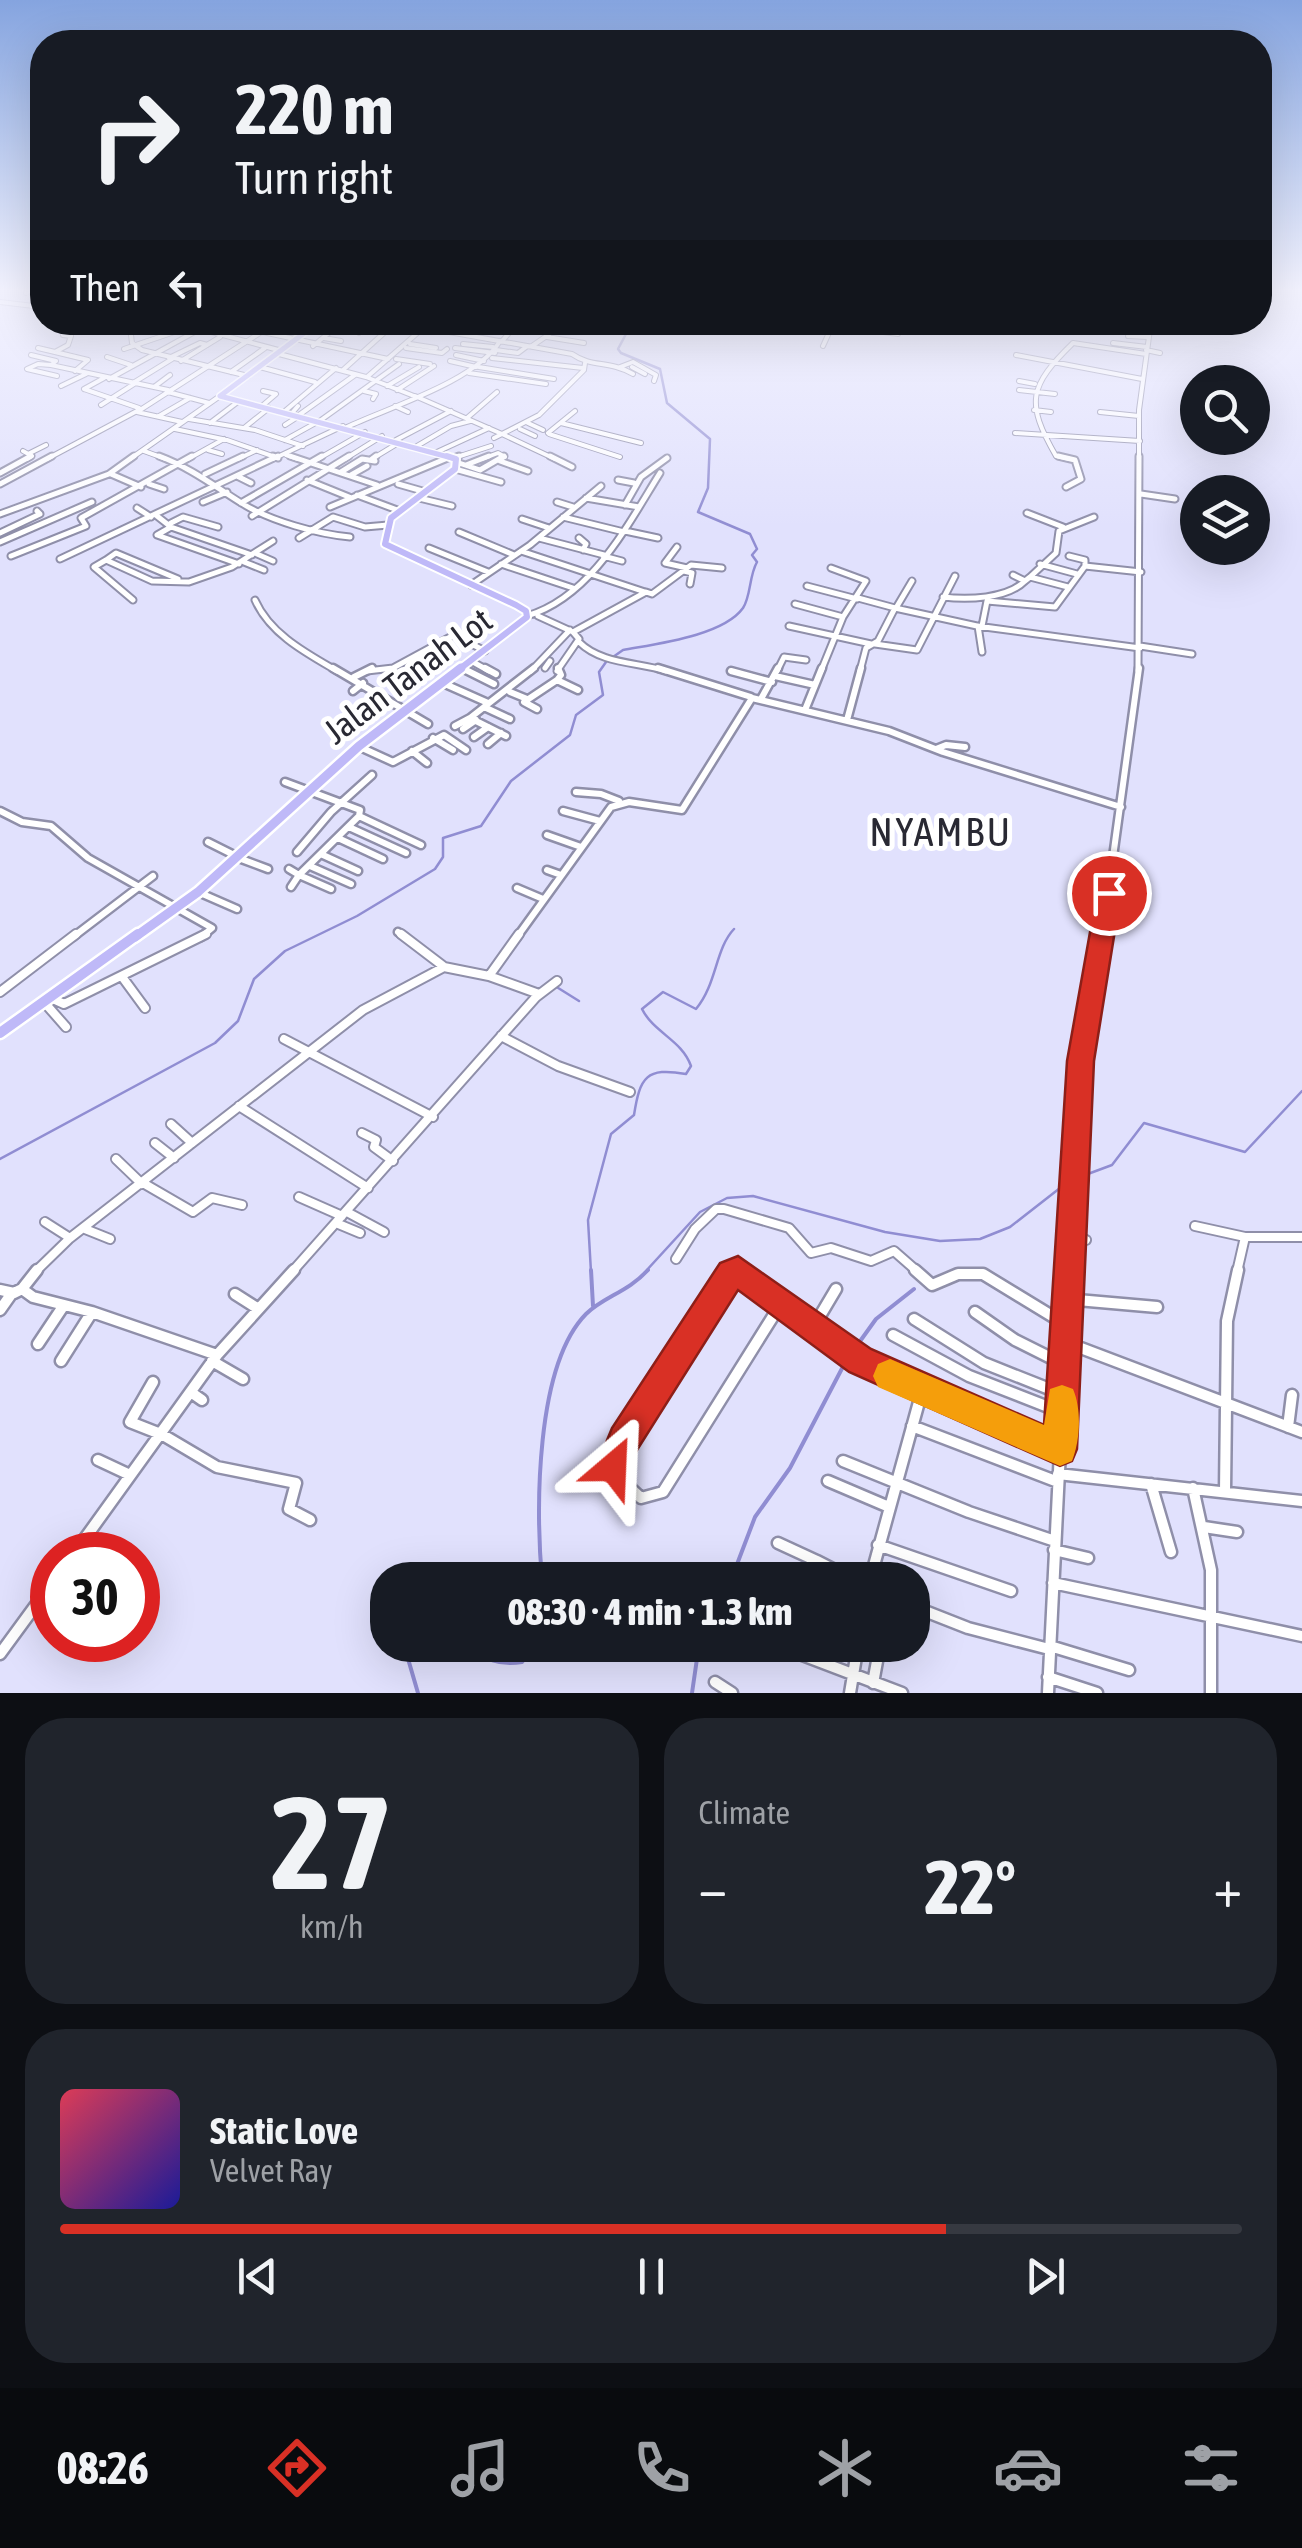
<!DOCTYPE html>
<html lang="en">
<head>
<meta charset="utf-8">
<style>
	:root { --surface:#171b24; --page:#20242c; --text:#f1f3f6; --muted:#9ea1a6; --line:#363941; --accent:#d93025 }
	body { margin:0; font-family:"Asap Condensed",sans-serif; background:var(--page); color:var(--text); height:100vh; display:flex; flex-direction:column; font-size:38px; white-space:nowrap }
	* { box-sizing:border-box; margin:0 }
	p { font-size:32px; color:var(--muted) }
	.icon { flex:none; width:55px; height:55px; fill:none; stroke:currentColor; stroke-width:2; stroke-linecap:round; stroke-linejoin:round }
	.map { position:relative; height:1693px; overflow:hidden }
	.details { display:flex; flex-direction:column; gap:25px; padding:25px; background:#0d0f14; flex:1 }
	.details>* { flex:none }
	.guide { position:absolute; left:30px; top:30px; width:1242px; height:305px; border-radius:40px; box-shadow:0 10px 40px #0002; background:#171b24; color:var(--text); overflow:hidden }
	.fabs { position:absolute; left:1180px; top:365px; display:grid; gap:20px }
	.fabs a { display:grid; place-items:center; width:90px; height:90px; border-radius:50%; background:var(--surface); box-shadow:0 10px 40px #0002; font-size:50px }
	.speed { position:absolute; left:30px; top:1532px; display:flex; gap:20px; font-size:50px; font-weight:700; text-align:center }
	.speed>* { display:grid; place-content:center; width:130px; height:130px; border-radius:50%; background:var(--surface); box-shadow:0 10px 40px #0002; line-height:1 }
	.speed .limit { border:15px solid #d22; background:#fff; color:#111 }
	.pin { position:absolute; display:grid; place-items:center; width:85px; height:85px; color:#fff; margin:-42px; border:5px solid #fff; border-radius:50%; box-shadow:0 2px 10px #0007 }
	.me { position:absolute; width:110px; margin:-55px; rotate:26deg; stroke-linejoin:round; filter:drop-shadow(0 0 8px #0008) }
	.turn { display:flex; align-items:center; gap:35px; height:210px; padding:0 40px; font-size:45px }
	.turn .icon { width:130px; height:130px; stroke-width:2.5 }
	.turn b { display:block; font-size:70px; line-height:85px }
	.then { display:flex; align-items:center; height:95px; padding:0 40px; background:#0003; gap:20px; font-size:38px }
	.big { font-size:75px; font-weight:800; line-height:1.1 }
	.details .widget { flex:1; display:flex; flex-direction:column; justify-content:center; gap:15px; min-width:0; padding:0 35px; border-radius:40px; background:var(--page) }
	.details .dial { align-items:center; gap:0 }
	.dial b { font-size:130px; line-height:1 }
	.song { display:flex; align-items:center; gap:30px }
	.cover { width:120px; height:120px; border-radius:15px; background:linear-gradient(135deg,hsl(350 70% 55%),hsl(240 70% 35%)) }
	.played { height:10px; border-radius:5px; background:linear-gradient(90deg,var(--accent) 75%,var(--line) 75%) }
	.keys { display:flex; justify-content:space-around; direction:ltr }
	.heat { display:flex; justify-content:space-between; align-items:center; font-size:55px; direction:ltr }
	.details .tiles { flex:1; display:grid; gap:25px; grid-template-columns:1fr 1fr }
	.widget:last-child { grid-column:span 2 }
	.trip { position:absolute; left:370px; top:1562px; width:560px; height:100px; border-radius:40px; background:var(--surface); box-shadow:0 10px 40px #0002; font-weight:800; line-height:100px; text-align:center }
	.tabs { display:flex; height:160px; justify-content:space-around; align-items:center; background:#090b0e; color:var(--muted) }
	.tabs .icon { width:70px; height:70px }
	.tabs .on { color:var(--accent) }
	.tabs b { font-size:45px; color:var(--text) }
	.map>svg:first-child { display:block }
	.lines { fill:none; stroke-linecap:round; stroke-linejoin:round }
	.stream-far1 { stroke:#908dd2; stroke-width:2.5 }
	.stream { stroke:#908dd2; stroke-width:4 }
	.minor-far4-casing { stroke:#8f8fa9; stroke-width:6 }
	.minor-far3-casing { stroke:#8f8fa9; stroke-width:9 }
	.minor-far2-casing { stroke:#8f8fa9; stroke-width:11 }
	.minor-far1-casing { stroke:#8f8fa9; stroke-width:12 }
	.minor-casing { stroke:#8f8fa9; stroke-width:15 }
	.major-far3-casing { stroke:#fff; stroke-width:8 }
	.major-far2-casing { stroke:#fff; stroke-width:10 }
	.major-far1-casing { stroke:#fff; stroke-width:14 }
	.major-casing { stroke:#fff; stroke-width:15 }
	.minor-far4 { stroke:#fff; stroke-width:4 }
	.minor-far3 { stroke:#fff; stroke-width:5 }
	.minor-far2 { stroke:#fff; stroke-width:6 }
	.minor-far1 { stroke:#fff; stroke-width:8 }
	.minor { stroke:#fff; stroke-width:10 }
	.major-far3 { stroke:#bfb9f8; stroke-width:5 }
	.major-far2 { stroke:#bfb9f8; stroke-width:6 }
	.major-far1 { stroke:#bfb9f8; stroke-width:9 }
	.major { stroke:#bfb9f8; stroke-width:10 }
	.route { fill:#d93025; stroke:#8d1f18; stroke-width:2.5 }
	.slow { fill:#f59e0b }
	.labels { text-anchor:middle; stroke-width:10; stroke-linejoin:round; paint-order:stroke }
	.street-label { font-size:35px; fill:#292933; stroke:#fff }
	.quarter-label { font-size:40px; letter-spacing:2.5px; fill:#292933; stroke:#fff }
</style>
</head>
<body>
<div class="map">
<svg width="1302" height="1693" viewBox="0 0 1302 1693">
	<rect width="100%" height="100%" fill="#e1e1fd"/>
	<g class="lines">
		<path class="stream-far1" d="M602,322l24,12 -8,15 3,4 39,16 7,34 43,36 -2,49 -10,24 52,22 7,15 -5,6 5,7c-8,14 -6,34 -14,46 -20,28 -88,36 -120,42l-10,7
			M555,986l24,15
			M0,1159l215,-116 23,-22 16,-42 31,-28 72,-35 78,-47 8,-12v-19l38,-12 30,-45 59,-46 6,-20 27,-20 -4,-23 7,-10
			M591,1272l-3,-52 23,-86 23,-19c6,-38 12,-48 52,-41l5,-8c-9,-26 -37,-33 -49,-57l21,-17 33,17c21,-25 19,-60 38,-80
			M645,1272l55,-60 27,-14 26,-2 132,36 55,9 40,-2 30,-12 59,-46 43,-16 32,-42 101,29 57,-61"/>
		<path class="stream" d="M591,1270l2,36
			M853,1351l23,-32 38,-30
			M542,1580c-6,-70 -7,-214 44,-266 17,-17 42,-22 62,-44
			M731,1580l24,-63 35,-49 58,-111
			M404,1645l14,48
			M467,1645c17,14 33,21 55,17l13,-17
			M692,1693l7,-48"/>
		<g class="minor-far4-casing">
			<path id="minor-far4" d="M26,293l5,-3
				M0,302l42,5
				M114,322l16,5 2,16 10,7 106,26
				M216,322l172,37
				M393,322l179,32c20,14 37,6 61,20
				M543,322l17,4
				M833,325l65,9
				M193,327l89,24
				M359,333l10,-11
				M1128,336l20,1
				M547,337l37,6
				M324,338l17,3
				M502,341l17,-19
				M1113,343l34,4
				M410,344l26,4
				M463,344l30,3
				M313,346l29,-24
				M532,346l35,-24
				M823,346l10,-22
				M38,348l17,4 13,-7 3,-9 -8,-1
				M406,348l36,5 5,-4
				M455,348l40,5
				M124,349l80,-27
				M496,350l22,3 8,-6
				M1146,350l14,3
				M55,352l33,8 -13,11
				M279,354l87,23 48,19
				M31,355l25,6 -5,4 117,25
				M456,355l28,6
				M1016,355l126,24
				M107,357l24,8
				M169,358l31,-15 7,2
				M492,358l91,10
				M396,359l34,5
				M181,361l39,-24
				M450,361l26,6
				M51,365l-13,-1 -11,5 30,7
				M260,367l55,15
				M479,367l75,12
				M620,367l13,-5 23,13 -2,6
				M632,367l13,7
				M343,370l52,-47
				M231,372l34,-24
				M469,373l77,11
				M367,377l63,-55
				M109,379l91,-50
				M1019,381l16,3
				M133,383l39,-24
				M61,386l25,-12
				M387,386l32,-19
				M154,387l16,-12
				M84,389l55,19
				M84,389l20,-11
				M397,390l37,-24
				M1019,390l36,4
				M364,391l12,3 -3,5
				M168,392l41,11
				M415,396l87,38 37,-19 45,-45 1,-7
				M101,405l33,-21
				M262,406l14,-12 -13,-3
				M395,406l13,6
				M1034,410l17,2
				M285,411l51,-43
				M1100,412l39,4
				M292,413l6,-7
				M299,415l56,-40
				M159,416l31,-18
				M467,418l30,-26
				M189,419l66,11 48,16
				M182,422l-45,-10 140,-90
				M210,423l29,-22
				M528,423l15,7
				M561,423l80,20
				M285,425l14,-9
				M347,427c43,-20 129,-46 153,-86
				M244,428l25,-20
				M175,429l52,11 51,18
				M520,429l15,7
				M548,433l27,-22
				M1015,433l125,8
				M549,434l71,23
				M494,438l8,-4 53,25
				M285,440l36,-20 78,-56
				M396,440l55,-29
				M417,446l34,-20 19,-5
				M208,450l14,4
				M23,451l9,5 -5,3
				M144,451l22,8
				M437,452l52,-24
				M30,453l16,-8
				M286,455l12,4
				M454,458l37,-12
				M47,459l90,-48
				M130,459l90,-63
				M188,459l36,-20
				M238,459l19,-9
				M273,459l70,-33
				M318,459l47,-27
				M345,459l37,-23
				M372,459l28,-17
				M444,459l6,-2
				M482,459l16,-6 7,4 -4,2
				M1070,459l-14,-3c-31,-54 -27,-70 17,-113l73,11
				M1139,459v-49l12,-88"/>
		</g>
		<g class="minor-far3-casing">
			<path id="minor-far3" d="M159,456c32,12 55,30 84,48 28,17 74,30 107,33
				M273,456l5,2
				M290,456l87,29
				M550,456l22,11
				M1058,456l17,4 6,19 -15,8
				M454,458l5,-2
				M372,459l4,-3
				M500,461l28,10
				M459,463l21,7 24,-14
				M466,465l23,-9
				M455,469l46,13
				M341,472l21,-13 13,2
				M0,473l31,-17
				M111,474l30,13
				M205,474l38,-18
				M351,475l16,-9
				M237,476l14,7
				M307,480l42,17
				M618,480l16,3
				M0,484l52,-28
				M149,484l15,5
				M398,484l28,8
				M1141,494l34,5
				M357,495l43,16
				M419,498l33,8
				M586,498l53,9
				M203,502l24,-10
				M557,502l16,5
				M241,503l81,-47
				M625,505l16,-28 26,-19
				M330,507l120,-50
				M137,508l14,9
				M1027,513l36,14
				M0,514l109,-40 25,-18
				M157,516l14,11 81,28
				M252,516l97,-60
				M563,517l61,15
				M522,519l27,9
				M171,523l12,-6 35,10
				M171,527l-14,8 82,29
				M625,531l33,7
				M459,532l55,23
				M0,533l40,-19 -3,-3
				M299,538l34,-21 32,10 23,-2
				M539,538l65,17
				M579,538l7,6 -3,6
				M0,542l92,-40
				M677,547l-12,16 22,5
				M429,548l59,24
				M521,551l124,41
				M257,554l16,7
				M11,556l75,-30 -5,-8 111,-62
				M603,556l19,5
				M1069,556l16,4v6
				M60,559l218,-103
				M106,560l10,-7 62,26
				M244,562l20,8
				M501,564l72,24
				M1040,564l37,10
				M684,571l8,2 -2,11
				M1013,575l12,6 5,-4 38,10
				M1030,577l26,-24 3,-22 35,-14
				M471,585l59,-40 71,-59
				M807,586l50,13
				M943,597c24,3 64,2 82,-16
				M858,598l37,10
				M133,600l-39,-33 12,-7 46,21 37,1 43,-15 41,-26
				M255,600c15,34 51,53 82,71
				M795,604l48,13
				M896,608l16,-27
				M527,616c64,-19 100,-90 133,-143
				M538,616l35,16 6,7 -22,32
				M789,626l82,18
				M978,626l4,26
				M982,626l5,-25 68,6 30,-41 56,6
				M573,632l73,-40 6,2 39,-29 31,3
				M458,637l27,14
				M579,642c22,22 58,20 87,29
				M875,644l42,6 38,-74
				M1140,646l52,8
				M473,662l16,9
				M545,668l5,-7
				M367,671l26,-3 59,-32
				M531,671l39,-41
				M777,671l7,-14 22,3
				M821,671l22,-54 23,-36 -35,-13
				M860,671l6,-23 12,-7 17,-33 82,18 163,22
				M1138,671l1,-215"/>
		</g>
		<g class="minor-far2-casing">
			<path id="minor-far2" d="M333,668l95,56
				M485,668l11,6
				M658,668l93,29
				M464,669l30,15
				M731,671l41,11
				M775,676l40,9
				M354,677l18,-9
				M557,680l21,10
				M445,684l43,19
				M353,691l10,-8
				M510,692l17,7
				M761,699l17,-31
				M484,707l26,12
				M537,709l-13,-7 33,-22 4,-5 -3,-7
				M805,710l17,-42
				M847,720l14,-52
				M455,726l15,-8
				M463,729l13,-9
				M506,736l-36,-18 64,-50
				M474,737l14,-10
				M433,738l20,12
				M488,744l13,-11
				M360,747l33,15 51,-27 22,15
				M936,749l10,-4 19,2
				M412,751l15,12
				M285,782l75,28 -1,6 -60,59 32,14
				M576,792l25,2 18,7
				M0,811l22,11 29,4 37,32 124,70 -11,9
				M563,811l37,10
				M359,816l62,29
				M349,827l57,26
				M547,835l34,12
				M338,838l45,21
				M208,842l28,14
				M297,852l34,-40 41,-37
				M323,855l35,16
				M236,857l32,12
				M310,866l41,18
				M289,869l10,6 -8,12
				M547,870l14,5
				M517,888l26,11
				M198,892l39,17
				M398,932l7,5
				M73,937l80,-61
				M517,937l94,-130 18,-5 53,8 70,-112 137,33 54,21 178,55
				M1102,937l37,-269"/>
		</g>
		<g class="minor-far1-casing">
			<path id="minor-far1" d="M401,934l42,32
				M489,976l50,18
				M123,978l22,30
				M0,992l76,-58
				M51,998l13,6 142,-70
				M44,1002l22,25
				M501,1036l57,30 72,26
				M284,1039l149,78
				M239,1106l129,82
				M171,1124l21,19
				M362,1133l14,7 -2,7 19,14
				M155,1143l19,15
				M116,1159l26,25
				M143,1183l50,29 19,-14 30,7
				M299,1197l43,19
				M347,1212l37,20
				M45,1222l25,16
				M336,1223l24,10
				M1195,1226l50,11h57
				M85,1229l25,10
				M1070,1233l16,7
				M676,1259l19,-30 21,-20h8l65,19 22,25 20,-5 40,13 23,-10 24,21
				M35,1272l35,-34 293,-228 81,-43 45,9 30,-42
				M292,1272l244,-275 21,-16
				M735,1272h6
				M1069,1272l11,-211 22,-127
				M1237,1272l8,-35"/>
		</g>
		<g class="minor-casing">
			<path id="minor" d="M915,1270l17,15 26,-11h25l82,50
				M22,1289l15,-19
				M0,1290l14,3 8,-4 11,8 59,15 125,43
				M235,1294l22,14
				M1066,1299l91,8
				M782,1302l-119,190 -22,6 -26,-24 -2,-15 118,-185 7,-3 8,3 114,86 200,89
				M0,1310l12,-17
				M975,1312l40,28 48,24
				M914,1319l70,44 78,31
				M814,1326l22,-37
				M893,1335l76,41 92,36
				M1065,1342l237,90
				M38,1344l26,-39
				M61,1361l31,-49
				M212,1361l31,18
				M153,1382l-23,40 33,13 54,32 79,16 -7,26 21,11
				M192,1393l10,7
				M912,1426l146,56
				M1288,1427l4,-32
				M98,1460l32,15
				M843,1461l126,51 86,29
				M1058,1474l244,27
				M828,1481l61,26
				M1151,1484l20,68
				M1193,1488l18,82v123
				M1225,1491l2,-170 11,-51
				M1204,1527l33,5
				M87,1536l27,19
				M778,1543l39,18
				M878,1545l133,46
				M1054,1550l34,8
				M73,1555l144,-200 77,-85
				M813,1580l4,-19 37,19
				M870,1580l52,-189
				M1053,1583l249,53
				M912,1606l56,22 81,21
				M776,1645l126,48
				M1050,1646l79,24
				M0,1654l52,-71
				M1048,1677l49,16
				M715,1682l17,11
				M873,1683l7,-38
				M850,1693l8,-48
				M1048,1693l21,-423"/>
		</g>
		<g class="major-far3-casing">
			<path id="major-far3" d="M220,396l99,-74
				M220,396l236,63"/>
		</g>
		<g class="major-far2-casing">
			<path id="major-far2" d="M447,456l9,3 -1,10 -64,49 -6,26 131,61 10,6 1,6 -70,54"/>
		</g>
		<g class="major-far1-casing">
			<path id="major-far1" d="M135,937l63,-45 161,-146 102,-78"/>
		</g>
		<g class="major-casing">
			<path id="major" d="M0,1033l138,-99"/>
		</g>
		<use href="#minor-far4" class="minor-far4"/>
		<use href="#minor-far3" class="minor-far3"/>
		<use href="#minor-far2" class="minor-far2"/>
		<use href="#minor-far1" class="minor-far1"/>
		<use href="#minor" class="minor"/>
		<use href="#major-far3" class="major-far3"/>
		<use href="#major-far2" class="major-far2"/>
		<use href="#major-far1" class="major-far1"/>
		<use href="#major" class="major"/>
	</g>
	<linearGradient id="sky" x2="0" y2="1"><stop stop-color="#85a4df"/><stop offset="0.55" stop-color="#f2f2fe"/><stop offset="1" stop-color="#f2f2fe" stop-opacity="0"/></linearGradient>
	<rect width="1302" height="527" fill="url(#sky)"/>
	<path class="route" d="M1109,884l12,9 -27,168 -17,388 -5,12 -12,5 -211,-94 -111,-82 -101,160 -12,29 -12,5 -12,-5 -5,-12 16,-39 108,-165 18,-7 133,93 173,76 23,-364 30,-168z"/>
	<path class="slow" d="M890,1359l154,66 6,-36 12,-4 11,4c9,21 7,52 -1,72l-12,5 -182,-79 -5,-11 5,-12z"/>
	<g class="labels">
		<g class="street-label">
			<text transform="translate(408 676) rotate(-37)" y="12">Jalan Tanah Lot</text>
		</g>
		<g class="quarter-label">
			<text x="941" y="846">NYAMBU</text>
		</g>
	</g>
</svg>
<div class="fabs">
<a><svg class="icon" aria-label="search" viewBox="0 0 24 24"><circle cx="10" cy="10" r="6"/><path d="M15 15l6 6"/></svg></a>
<a><svg class="icon" aria-label="layers" viewBox="0 0 24 24"><path d="M12 4l9 5-9 5-9-5zM3 14l9 5 9-5"/></svg></a>
</div>
<div class="speed"><div class="limit">30</div></div>
<div class="pin" style="left:1109px;top:893px;background:#d93025"><svg class="icon" aria-label="arrive" viewBox="0 0 24 24"><path d="M6 21V4h12l-3 4 3 4H6"/></svg></div>
<svg class="me" style="left:613px;top:1467px" viewBox="-20 -20 40 40"><path d="M0-17L14 15 0 8-14 15z" fill="#d93025" stroke="#fff" stroke-width="4"/></svg>
<div class="trip">08:30 · 4 min · 1.3 km</div>
<div class="guide">
<div class="turn"><svg class="icon" aria-label="right" viewBox="0 0 24 24"><path d="M7 20v-9h11M14 6l5 5-5 5"/></svg><div><b>220 m</b>Turn right</div></div>
<div class="then">Then<svg class="icon" aria-label="left" viewBox="0 0 24 24"><path d="M17 20v-9H6M10 6l-5 5 5 5"/></svg></div>
</div>
</div>
<section class="details">
<div class="tiles">
<div class="widget dial"><b>27</b><p>km/h</p></div>
<div class="widget"><p>Climate</p>
<div class="heat"><a>−</a><b class="big">22°</b><a>+</a></div>
</div>
<div class="widget">
<div class="song"><i class="cover"></i><div><b>Static Love</b><p>Velvet Ray</p></div></div>
<div class="played"></div>
<div class="keys"><svg class="icon" aria-label="previous" viewBox="0 0 24 24"><path d="M18 5L8 12l10 7zM5 5v14"/></svg><svg class="icon" aria-label="pause" viewBox="0 0 24 24"><path d="M8 5v14M16 5v14"/></svg><svg class="icon" aria-label="next" viewBox="0 0 24 24"><path d="M6 5l10 7-10 7zM19 5v14"/></svg></div>
</div>
</div>
</section>
<nav class="tabs">
<b>08:26</b>
<svg class="icon on" aria-label="directions" viewBox="0 0 24 24"><path d="M12 3l9 9-9 9-9-9zM9 14v-3h6M13 9l2 2-2 2"/></svg>
<svg class="icon" aria-label="music" viewBox="0 0 24 24"><path d="M9 18V5l10-2v13"/><circle cx="6" cy="18" r="3"/><circle cx="16" cy="16" r="3"/></svg>
<svg class="icon" aria-label="phone" viewBox="0 0 24 24"><path d="M5 4h4l2 5-3 2q2 4 5 5l2-3 5 2v4C11 20 4 13 5 4z"/></svg>
<svg class="icon" aria-label="climate" viewBox="0 0 24 24"><path d="M12 3v18M4 7l16 10M4 17L20 7"/></svg>
<svg class="icon" aria-label="car" viewBox="0 0 24 24"><path d="M5 17H2v-5l4-1 3-4h7l3 4 3 1v5h-3M9 17h6M6 11h13"/><circle cx="7" cy="17" r="2"/><circle cx="17" cy="17" r="2"/></svg>
<svg class="icon" aria-label="filters" viewBox="0 0 24 24"><path d="M4 7h16M4 17h16"/><circle cx="9" cy="7" r="2"/><circle cx="15" cy="17" r="2"/></svg>
</nav>
</body>
</html>
